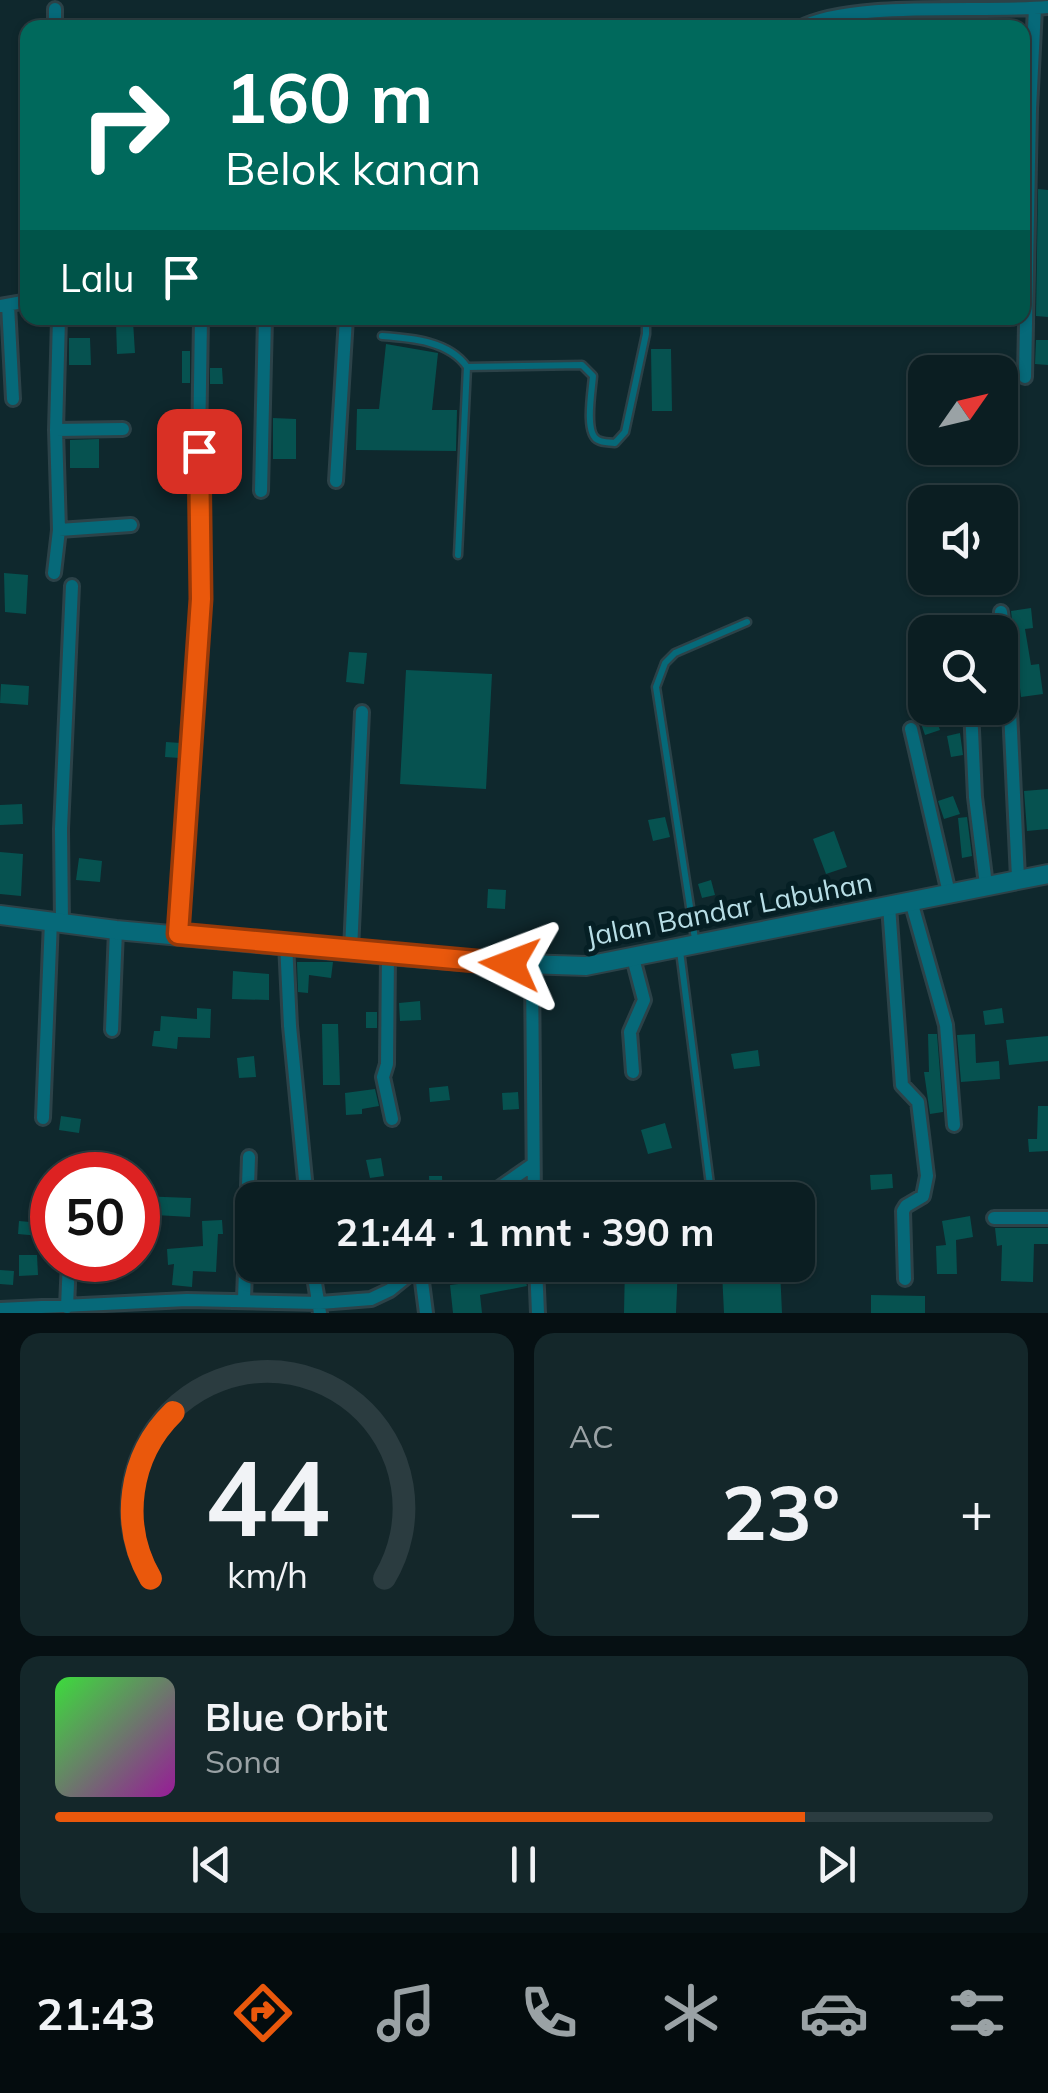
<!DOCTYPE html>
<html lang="id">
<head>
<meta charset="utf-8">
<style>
	:root { --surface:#0b1e22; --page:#14272a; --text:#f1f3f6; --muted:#9aa2a5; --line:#2b3c40; --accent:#ea580c }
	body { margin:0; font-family:Mulish,sans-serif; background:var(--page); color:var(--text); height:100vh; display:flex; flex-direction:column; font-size:38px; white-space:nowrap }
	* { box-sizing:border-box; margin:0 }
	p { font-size:32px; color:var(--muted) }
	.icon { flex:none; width:55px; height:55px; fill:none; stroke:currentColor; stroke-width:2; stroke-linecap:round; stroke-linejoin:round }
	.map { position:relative; height:1313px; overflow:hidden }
	.sheet { display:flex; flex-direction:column; gap:20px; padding:20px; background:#061013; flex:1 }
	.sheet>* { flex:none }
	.top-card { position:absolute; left:20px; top:20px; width:1010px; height:305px; border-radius:20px; box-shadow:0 2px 8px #0004,0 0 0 2px var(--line); background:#00695c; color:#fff; overflow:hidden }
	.needle { width:65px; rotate:56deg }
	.tools { position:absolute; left:908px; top:355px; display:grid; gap:20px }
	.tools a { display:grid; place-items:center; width:110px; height:110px; border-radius:20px; background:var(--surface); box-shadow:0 2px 8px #0004,0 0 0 2px var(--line); font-size:50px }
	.speed { position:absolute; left:30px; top:1152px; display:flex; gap:20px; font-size:50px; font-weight:700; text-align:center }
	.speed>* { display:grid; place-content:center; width:130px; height:130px; border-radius:50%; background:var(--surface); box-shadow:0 2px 8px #0004,0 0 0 2px var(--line); line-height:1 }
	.speed .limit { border:15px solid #d22; background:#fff; color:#111 }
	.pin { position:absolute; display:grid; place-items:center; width:85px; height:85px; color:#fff; margin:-42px; border-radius:20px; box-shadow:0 5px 15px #0006 }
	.me { position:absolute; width:110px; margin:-55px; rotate:273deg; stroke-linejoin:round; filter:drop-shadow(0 0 8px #0008) }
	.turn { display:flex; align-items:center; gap:35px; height:210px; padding:0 40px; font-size:45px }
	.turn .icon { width:130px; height:130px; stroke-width:2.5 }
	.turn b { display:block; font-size:70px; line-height:85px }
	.then { display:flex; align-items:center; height:95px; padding:0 40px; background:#0003; gap:20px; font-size:38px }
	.big { font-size:75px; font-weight:700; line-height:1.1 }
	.sheet .card { flex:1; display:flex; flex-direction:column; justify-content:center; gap:15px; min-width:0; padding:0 35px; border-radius:20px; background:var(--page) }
	.sheet .dial { align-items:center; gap:0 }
	.dial svg { height:260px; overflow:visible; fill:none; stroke:var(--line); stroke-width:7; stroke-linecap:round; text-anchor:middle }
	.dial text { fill:var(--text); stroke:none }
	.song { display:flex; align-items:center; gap:30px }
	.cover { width:120px; height:120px; border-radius:15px; background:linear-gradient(135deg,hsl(120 70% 55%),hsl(300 70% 35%)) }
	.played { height:10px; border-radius:5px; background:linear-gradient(90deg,var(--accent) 80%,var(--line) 80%) }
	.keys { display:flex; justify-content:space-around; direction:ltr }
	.heat { display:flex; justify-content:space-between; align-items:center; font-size:55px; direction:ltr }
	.sheet .tiles { flex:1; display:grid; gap:20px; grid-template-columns:1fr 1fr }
	.card:last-child { grid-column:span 2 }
	.trip { position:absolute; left:235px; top:1182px; width:580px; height:100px; border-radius:20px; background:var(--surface); box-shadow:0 2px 8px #0004,0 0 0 2px var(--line); font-weight:700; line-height:100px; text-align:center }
	.dock { display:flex; height:160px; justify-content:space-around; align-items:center; background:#040c0e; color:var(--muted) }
	.dock .icon { width:70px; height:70px }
	.dock .active { color:var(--accent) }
	.dock b { font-size:45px; color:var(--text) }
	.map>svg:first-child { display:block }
	.building { fill:#065250 }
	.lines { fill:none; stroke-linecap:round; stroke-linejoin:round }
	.lane-casing { stroke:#2c4248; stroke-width:11 }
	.street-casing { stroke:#2c4248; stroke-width:18 }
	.secondary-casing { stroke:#2c4248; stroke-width:22 }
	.lane { stroke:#066979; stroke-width:6 }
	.street { stroke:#066979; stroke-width:12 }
	.secondary { stroke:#066979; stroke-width:18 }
	.route-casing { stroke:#983908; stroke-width:25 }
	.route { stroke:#ea580c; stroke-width:18 }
	.labels { text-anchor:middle; stroke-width:10; stroke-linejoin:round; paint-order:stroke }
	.street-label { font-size:28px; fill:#b8dee6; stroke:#051f24 }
</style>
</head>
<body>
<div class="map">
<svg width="1048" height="1313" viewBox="0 0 1048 1313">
	<rect width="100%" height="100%" fill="#0f282d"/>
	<path class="building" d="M1038,189l10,1v127l-12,-1z
		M133,321l2,32 -18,1 -1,-32z
		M69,338h21l1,27h-22z
		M1036,340h12v25l-13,-1z
		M386,344l52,9 -6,57h25l-1,41 -100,-1 1,-41h22z
		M651,349h20l1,62h-20z
		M182,351h8v32h-8z
		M210,368h12l1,16h-13z
		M273,418l23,1v40h-23z
		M99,439v29h-29v-28z
		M4,573l24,2 -2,39 -21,-2z
		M1031,608l2,20 -8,1 6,36 8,-1 4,30 -22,3 -10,-86z
		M349,652l18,1 -3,31 -18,-2z
		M406,670l86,4 -6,115 -86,-5z
		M1,684l28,2 -1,19 -28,-2z
		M932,708l8,22 -15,5 -8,-23z
		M960,733l3,22 -12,2 -4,-21z
		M166,742l15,1 -1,15 -15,-1z
		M1048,789v40l-21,2 -3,-40z
		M953,796l7,18 -16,5 -6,-18z
		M22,804l1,20 -23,1v-20z
		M665,817l5,20 -17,4 -5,-21z
		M967,817l5,39 -10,2 -4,-40z
		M834,831l13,36 -21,7 -13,-35z
		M0,852l23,2 -2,42 -21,-2z
		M79,858l23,3 -2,21 -24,-2z
		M711,880l4,15 -13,3 -4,-14z
		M488,889l18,1 -1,19 -18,-1z
		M297,962h36l-2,16 -22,-3 -1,18 -10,-1z
		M233,971l36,3v26l-37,-1z
		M420,1001l1,19 -21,1 -1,-18z
		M197,1008l14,1 -1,29 -32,-1 -1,12 -25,-3 2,-15h6l1,-15 36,3z
		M1002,1008l2,15 -19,2 -2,-14z
		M366,1012h11v16h-11z
		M322,1024h16l2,61h-17z
		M928,1034h9l6,78 -13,2 -6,-42h5z
		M975,1034l1,29 23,-2 1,18 -39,3 -4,-47z
		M1048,1036v25l-39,4 -3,-25z
		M758,1050l2,16 -26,3 -3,-15z
		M254,1056l2,21 -17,1 -2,-20z
		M448,1086l2,14 -20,2 -1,-14z
		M375,1089l4,17 -17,3v5l-16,1 -1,-22z
		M518,1092l1,17 -16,1 -1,-17z
		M1038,1106h10v45l-19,1 -1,-13h9z
		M61,1116l20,3 -2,14 -20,-3z
		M665,1123l7,25 -24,6 -7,-24z
		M381,1158l3,18 -14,2 -4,-18z
		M892,1174l1,14 -22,2 -1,-15z
		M429,1176h13l1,23h-13z
		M138,1196l53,2 -1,19 -52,-3z
		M970,1216l3,21 -17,3 1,34h-20l-1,-28 10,-1 -4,-24z
		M222,1220l1,14h-5l-2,38 -23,-1 -1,16 -20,-2 2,-21 -6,1 -1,-16 36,-3 -1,-25z
		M19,1221l22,2 -1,13 -22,-2z
		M995,1228h53v16h-14l-1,38 -32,-1 1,-36 -5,1z
		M19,1255h18l1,20 -19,1z
		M497,1265h24l6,21 -47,9 2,18h-29l-3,-28 49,-6z
		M625,1265h53l-2,48h-52z
		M780,1269l2,44h-58l-2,-41z
		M0,1270l14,1 -1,14 -13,-1z
		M871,1295l54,1v17h-54z"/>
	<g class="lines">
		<g class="lane-casing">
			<path id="lane" d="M382,336c29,2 67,5 85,31l115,-2 11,11c-1,14 -9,58 5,64 5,3 11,2 17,3l10,-11 21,-98v-16
				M458,555l9,-188
				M695,939l-39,-252 9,-24 10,-10 72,-31
				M680,951l32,249"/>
		</g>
		<g class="street-casing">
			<path id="street" d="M55,9v19
				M800,28c52,-28 183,-15 248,-21
				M8,305l5,94
				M0,306l28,-5
				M506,318h22
				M1025,377l5,-268 5,-101
				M56,430l67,-1
				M336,481l10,-163
				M261,491l4,-173
				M59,530l72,-5
				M54,573l5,-43 -3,-100 3,-112
				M1001,612l7,57 10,209
				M971,708l4,89 11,88
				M911,729l38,164
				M911,901l35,124 8,100
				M889,906l13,179 16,17 9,74 -4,20 -17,10 -3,5 2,68
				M62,923l-1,-94 11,-243
				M177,934l24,-335 -3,-80 3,-201
				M286,943l4,83 17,174
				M351,950l11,-238
				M388,955l-1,109 -4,13 9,42
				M633,958l11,42 -14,32 3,40
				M532,965l2,235
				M112,1030l4,-100
				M43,1118l8,-197
				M482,1200l50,-35
				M994,1218h54
				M312,1265l8,48
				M536,1265l2,48
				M420,1266l6,47
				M244,1299l5,-142
				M67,1307l2,-47
				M0,1309l187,-9 133,3 51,-4 19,-9 31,-25"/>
		</g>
		<g class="secondary-casing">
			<path id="secondary" d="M0,915l116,15 272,25 101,8 97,3 462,-92"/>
		</g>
		<use href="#lane" class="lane"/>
		<use href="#street" class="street"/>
		<use href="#secondary" class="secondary"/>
	</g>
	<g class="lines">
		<g class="route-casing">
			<path id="route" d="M199,451l2,148 -23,335 332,30"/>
		</g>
		<use href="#route" class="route"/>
	</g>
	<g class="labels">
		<g class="street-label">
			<text transform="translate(729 909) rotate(-11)" y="10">Jalan Bandar Labuhan</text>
		</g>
	</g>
</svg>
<div class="tools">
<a><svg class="needle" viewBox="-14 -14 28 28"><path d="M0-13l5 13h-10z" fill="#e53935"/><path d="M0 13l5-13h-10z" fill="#9aa2a5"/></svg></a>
<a><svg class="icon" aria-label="sound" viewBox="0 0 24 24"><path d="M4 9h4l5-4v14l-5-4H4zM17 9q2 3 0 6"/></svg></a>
<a><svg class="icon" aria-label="search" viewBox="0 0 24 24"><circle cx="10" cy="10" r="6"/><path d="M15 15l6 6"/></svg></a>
</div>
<div class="speed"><div class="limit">50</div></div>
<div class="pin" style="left:199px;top:451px;background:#d93025"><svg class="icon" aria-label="arrive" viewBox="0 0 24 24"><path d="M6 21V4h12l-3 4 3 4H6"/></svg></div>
<svg class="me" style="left:510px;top:964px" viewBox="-20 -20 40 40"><path d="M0-17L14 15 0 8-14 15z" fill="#ea580c" stroke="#fff" stroke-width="4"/></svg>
<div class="trip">21:44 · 1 mnt · 390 m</div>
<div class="top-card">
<div class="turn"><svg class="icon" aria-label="right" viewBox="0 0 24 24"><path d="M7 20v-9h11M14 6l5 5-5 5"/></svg><div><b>160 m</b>Belok kanan</div></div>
<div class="then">Lalu<svg class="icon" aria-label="arrive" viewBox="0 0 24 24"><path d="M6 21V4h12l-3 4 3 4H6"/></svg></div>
</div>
</div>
<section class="sheet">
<div class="tiles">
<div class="card dial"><svg viewBox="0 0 100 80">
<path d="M14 69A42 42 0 1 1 86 69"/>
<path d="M14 69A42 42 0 0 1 21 18" stroke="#ea580c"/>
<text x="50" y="56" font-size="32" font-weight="700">44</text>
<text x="50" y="72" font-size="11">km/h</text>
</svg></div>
<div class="card"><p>AC</p>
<div class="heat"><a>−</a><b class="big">23°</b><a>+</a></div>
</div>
<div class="card">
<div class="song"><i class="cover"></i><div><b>Blue Orbit</b><p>Sona</p></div></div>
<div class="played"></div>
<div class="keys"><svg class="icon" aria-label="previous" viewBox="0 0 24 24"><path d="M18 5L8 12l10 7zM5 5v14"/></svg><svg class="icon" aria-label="pause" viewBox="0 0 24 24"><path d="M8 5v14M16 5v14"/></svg><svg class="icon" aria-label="next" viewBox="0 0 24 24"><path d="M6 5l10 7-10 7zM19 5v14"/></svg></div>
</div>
</div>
</section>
<nav class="dock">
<b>21:43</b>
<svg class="icon active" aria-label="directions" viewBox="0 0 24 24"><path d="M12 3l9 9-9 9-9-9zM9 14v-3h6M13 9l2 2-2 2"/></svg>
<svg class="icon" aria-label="music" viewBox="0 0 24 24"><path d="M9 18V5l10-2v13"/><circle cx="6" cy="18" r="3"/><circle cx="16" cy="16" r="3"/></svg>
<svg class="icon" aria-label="phone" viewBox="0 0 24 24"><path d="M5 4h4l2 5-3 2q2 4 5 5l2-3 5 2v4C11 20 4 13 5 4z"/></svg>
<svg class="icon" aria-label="climate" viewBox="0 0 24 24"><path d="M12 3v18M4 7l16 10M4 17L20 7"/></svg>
<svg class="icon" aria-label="car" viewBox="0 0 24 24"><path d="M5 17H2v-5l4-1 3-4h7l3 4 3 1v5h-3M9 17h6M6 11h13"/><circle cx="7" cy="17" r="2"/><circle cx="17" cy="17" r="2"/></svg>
<svg class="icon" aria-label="filters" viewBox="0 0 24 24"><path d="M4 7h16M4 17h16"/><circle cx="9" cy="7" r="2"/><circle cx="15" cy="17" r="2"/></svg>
</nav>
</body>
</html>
